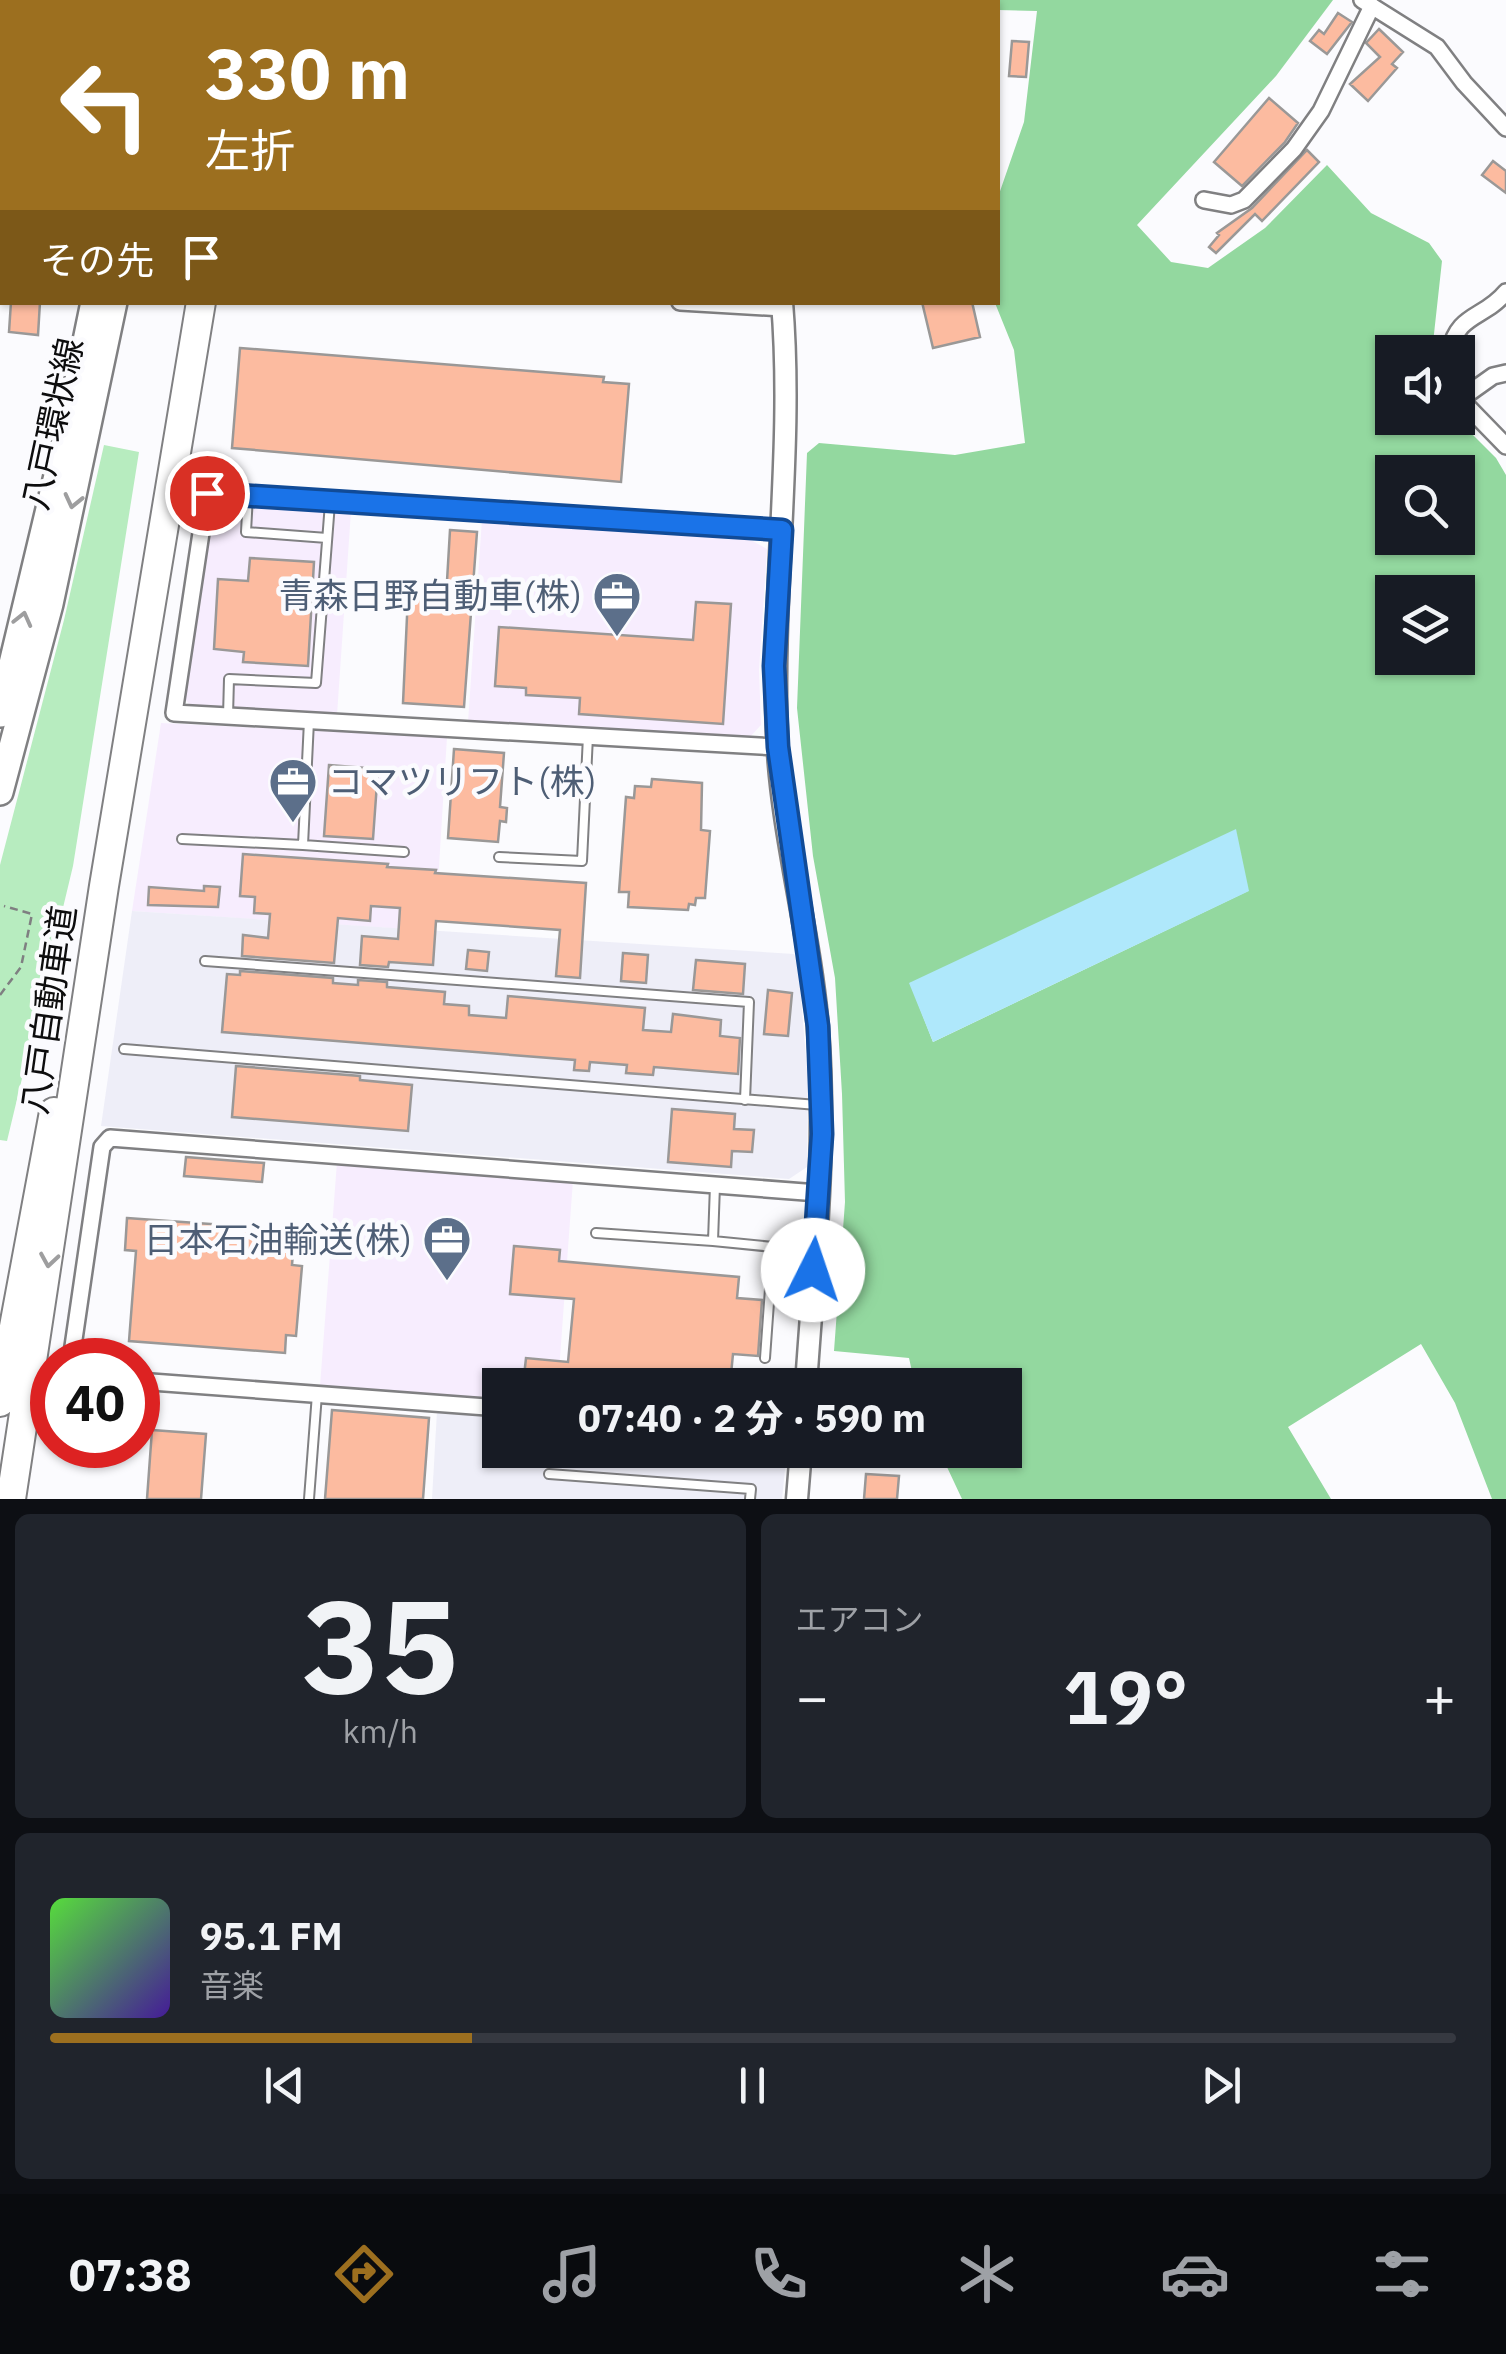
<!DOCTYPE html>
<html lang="ja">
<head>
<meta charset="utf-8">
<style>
	:root { --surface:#171b24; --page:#20242c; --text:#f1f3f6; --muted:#9ea1a6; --line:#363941; --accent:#9c6f1f }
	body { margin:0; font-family:"IBM Plex Sans","Noto Sans JP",sans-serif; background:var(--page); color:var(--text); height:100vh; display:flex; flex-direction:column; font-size:38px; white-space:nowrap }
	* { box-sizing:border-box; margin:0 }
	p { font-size:32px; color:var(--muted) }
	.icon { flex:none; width:55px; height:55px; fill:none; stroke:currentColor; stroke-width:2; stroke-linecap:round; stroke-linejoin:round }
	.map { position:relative; height:1499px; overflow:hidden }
	.drawer { display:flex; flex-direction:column; gap:15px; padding:15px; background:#0d0f14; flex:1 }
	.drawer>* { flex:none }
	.top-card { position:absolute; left:0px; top:0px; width:1000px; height:305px; box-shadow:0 2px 8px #0004; background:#9c6f1f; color:#fff; overflow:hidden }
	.controls { position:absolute; left:1375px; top:335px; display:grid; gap:20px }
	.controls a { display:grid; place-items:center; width:100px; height:100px; border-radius:0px; background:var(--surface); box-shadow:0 2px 8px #0004; font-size:50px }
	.speed { position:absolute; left:30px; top:1338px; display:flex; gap:20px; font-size:50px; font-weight:700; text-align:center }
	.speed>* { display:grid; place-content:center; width:130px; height:130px; border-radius:50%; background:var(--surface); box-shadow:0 2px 8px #0004; line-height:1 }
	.speed .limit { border:15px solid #d22; background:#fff; color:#111 }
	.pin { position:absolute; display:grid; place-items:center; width:85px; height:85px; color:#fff; margin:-42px; border:5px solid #fff; border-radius:50%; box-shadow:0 2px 10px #0007 }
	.me { position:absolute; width:110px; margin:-55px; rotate:4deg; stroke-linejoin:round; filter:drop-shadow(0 0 8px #0008) }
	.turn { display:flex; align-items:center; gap:35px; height:210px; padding:0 40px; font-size:45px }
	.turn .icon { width:130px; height:130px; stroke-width:2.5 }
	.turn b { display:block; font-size:70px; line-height:85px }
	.then { display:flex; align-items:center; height:95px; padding:0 40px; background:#0003; gap:20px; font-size:38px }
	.big { font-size:75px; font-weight:800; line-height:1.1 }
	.drawer .card { flex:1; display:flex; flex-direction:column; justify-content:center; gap:15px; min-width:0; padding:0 35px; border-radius:15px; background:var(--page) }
	.drawer .dial { align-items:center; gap:0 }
	.dial b { font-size:130px; line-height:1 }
	.song { display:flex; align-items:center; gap:30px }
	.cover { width:120px; height:120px; border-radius:15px; background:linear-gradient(135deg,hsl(110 70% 55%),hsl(260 70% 35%)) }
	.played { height:10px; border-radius:5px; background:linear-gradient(90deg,var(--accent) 30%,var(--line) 30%) }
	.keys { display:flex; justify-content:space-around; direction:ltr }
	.heat { display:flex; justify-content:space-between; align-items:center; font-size:55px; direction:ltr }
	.drawer .tiles { flex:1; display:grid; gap:15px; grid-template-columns:1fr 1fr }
	.card:last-child { grid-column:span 2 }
	.trip { position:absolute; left:482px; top:1368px; width:540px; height:100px; border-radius:0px; background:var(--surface); box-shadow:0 2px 8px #0004; font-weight:800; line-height:100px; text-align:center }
	.dock { display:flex; height:160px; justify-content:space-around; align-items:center; background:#090b0e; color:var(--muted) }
	.dock .icon { width:70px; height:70px }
	.dock .selected { color:var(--accent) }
	.dock b { font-size:45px; color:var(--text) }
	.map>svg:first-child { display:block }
	.commercial { fill:#f7edfe }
	.built { fill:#eeeef8 }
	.green { fill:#b7ecbf }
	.forest { fill:#93d89f; fill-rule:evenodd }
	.water { fill:#afe8fb }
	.building { fill:#fcbba0; stroke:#9a9897; stroke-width:2.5 }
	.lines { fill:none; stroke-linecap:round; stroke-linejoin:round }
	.service-casing { stroke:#808082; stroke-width:12 }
	.minor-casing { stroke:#808082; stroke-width:20 }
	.tertiary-casing { stroke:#808082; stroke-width:25 }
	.primary-casing { stroke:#808082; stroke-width:30 }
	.motorway-casing { stroke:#808082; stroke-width:32 }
	.path { stroke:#7f7f81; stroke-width:2.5; stroke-dasharray:8 5; stroke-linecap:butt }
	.service { stroke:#fff; stroke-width:8 }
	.minor { stroke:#fff; stroke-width:15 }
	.tertiary { stroke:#fff; stroke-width:20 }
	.primary { stroke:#fff; stroke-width:25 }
	.motorway { stroke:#fff; stroke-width:28 }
	.oneway { stroke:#9e9e9f }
	.route-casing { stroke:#114b97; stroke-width:25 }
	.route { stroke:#1a73e8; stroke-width:18 }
	.labels { text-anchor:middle; stroke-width:9; stroke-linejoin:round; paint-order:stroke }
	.street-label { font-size:35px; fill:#0d0d0e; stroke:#fbfbfe }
	.service-label { font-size:35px; fill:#4e5e75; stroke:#fbfbfe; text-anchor:end }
</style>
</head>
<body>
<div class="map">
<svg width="1506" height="1499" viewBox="0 0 1506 1499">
	<rect width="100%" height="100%" fill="#fbfbfe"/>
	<path class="commercial" d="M221,502l130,9 -14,204 -145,-8 -8,-9 29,-187z
		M482,519l265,19 20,11 -8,121 2,55 -12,13 -281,-16z
		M161,723l286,14 -12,194 -303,-20z
		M337,1162l236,18 -15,205h-58v15l-180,-14z"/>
	<path class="built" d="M132,911l662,43 4,9 10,118 -1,86 -18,12 -688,-53z
		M437,1411l63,5v34h287l-5,49h-350z"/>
	<path class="green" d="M104,445l35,7 -66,414 -66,275 -7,-1v-275l64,-245z"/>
	<path class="forest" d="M876,0h457l-57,76 -139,149 34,37 37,6 57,-40 62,-63 44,48 58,30 13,18 -10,91h-40v66h64l40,40 10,17v1024h-14l-37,-96 -34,-59 -133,83 43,72h-369l-23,-49h66v-65h-90l-6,-27 -75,-7 11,-149 -3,-108 -7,-116 -22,-122 -16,-148 10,-255 12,-10 136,12 70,-12 -11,-93 -19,-47 3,-106 26,-75 13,-111 -39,-1v-8zM1392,472h66v66h-66zM1392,592h66v66h-66zM1248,891l-315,151 -23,-59z"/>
	<path class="water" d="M1236,829l13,62 -316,151 -24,-59z"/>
	<path class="building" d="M1338,13l14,9 -25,32 -17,-13 9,-11 5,4z
		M1379,29l24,23 -11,12 5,4 -29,33 -18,-17 30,-27 -14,-14z
		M1012,41l17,1 -3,35 -17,-1z
		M1269,98l29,25 -13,19 -43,44 -28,-24z
		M1307,150l12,12 -57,59 -7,-7 -39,39 -7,-6 10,-12 -2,-2 35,-25z
		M1493,161l13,10v22l-24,-18z
		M11,302h29l-2,33 -29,-3z
		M922,302h50l8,35 -47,11z
		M240,348l364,29 -1,5 26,2 -8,98 -389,-34z
		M450,530l27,2 -13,175 -61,-4 5,-108 38,3z
		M250,558l64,4 -6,104 -65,-4 1,-10 -30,-3 4,-70 30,2z
		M696,602l35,2 -8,120 -144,-10 1,-16 -54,-3v-7l-31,-2 4,-59 194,13z
		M454,749l50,4 -4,54 7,1 -1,14 -6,-1 -2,21 -50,-4z
		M329,765l49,4 -5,70 -49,-3z
		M652,779l50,4 -1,47 9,1 -5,67h-9l-1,7 -6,-1 -1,6 -60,-3 1,-15h-10l7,-95 8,1 1,-12 16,1z
		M243,854l145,10 -1,3 49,3 -1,3 151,10 -6,95 -24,-2 4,-46 -124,-9 -3,44 -44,-3 -1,5 -28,-2 2,-29 36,3 2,-31 -29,-2 -1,15 -32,-3 -4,45 -92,-7 1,-21 25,3 2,-24 -16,-1 1,-16 -15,-1z
		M204,886l16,1 -2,20 -70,-2 1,-18 55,4z
		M468,950l21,2 -2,19 -21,-2z
		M623,953l25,2 -2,28 -25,-2z
		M696,960l49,4 -2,30 -50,-4z
		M240,971l93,7v5l25,2v-5l29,2v5l58,5 -1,12 25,2v9l37,3 2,-22 137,12 -2,22 28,2 2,-18 48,6 -1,16 20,2 -2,36 -84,-7 -1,8 -27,-2 1,-8 -37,-3 -1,9 -15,-1 1,-10 -353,-28 5,-58 13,1z
		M768,990l24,3 -4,43 -24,-2z
		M236,1066l124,10v4l52,5 -4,46 -176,-14z
		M672,1109l63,5 -1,15 20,1 -2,22 -20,-1 -1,16 -63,-5z
		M186,1157l78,6 -2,19 -78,-6z
		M127,1218l168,12 -3,35 10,1 -6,70 -10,-1 -1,18 -156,-12 7,-90 -11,-1z
		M514,1246l46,4 -1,11 180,16 -2,21 25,2 -4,56 -25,-2 -3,31 -177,-12 -1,12h-29l3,-27 42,4 6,-63 -64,-5z
		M332,1410l97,8 -6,81h-98z
		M152,1430l54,4 -5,65h-54z
		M866,1474l33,2 -2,23h-33z"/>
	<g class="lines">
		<g class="service-casing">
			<path id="service" d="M248,495l-2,37 81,6
				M228,716l1,-37 87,4 14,-180
				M182,839l121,6 6,-124
				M303,845l101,7
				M499,857l83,4 6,-125
				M205,961l544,41 -4,98
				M124,1049l693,56
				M596,1233l117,8 2,-56
				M713,1241l60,6 -8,111
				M549,1474l202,15 -1,10
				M309,1499l8,-105"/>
		</g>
		<g class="minor-casing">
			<path id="minor" d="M1362,0l75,47 27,36 42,45
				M287,2l1,-2
				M0,194h2
				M1204,200l27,5 13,-5 50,-51 27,-38 51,-105
				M680,302l103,6
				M1450,352c7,-39 34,-33 56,-60
				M1458,391l10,16 38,39
				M1462,398l31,-22 13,-3
				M777,747l-603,-34 33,-220 575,37
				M71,1360l31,-213 8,-9 708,55
				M138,1381l362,27"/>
		</g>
		<g class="tertiary-casing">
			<path id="tertiary" d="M743,0l1,2
				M782,302c12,145 -11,289 -5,433 4,99 33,195 41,294 9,118 -4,237 -12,356
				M797,1499l4,-49"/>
		</g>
		<g class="primary-casing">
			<path id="primary" d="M147,2v-2
				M167,2l1,-2
				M0,714l66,-276 28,-136
				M0,792l50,-188 64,-302"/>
		</g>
		<g class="motorway-casing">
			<path id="motorway" d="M250,2v-2
				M0,1402l54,-290
				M11,1499l93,-613 97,-584"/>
		</g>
		<path class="path" d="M0,995l21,-28 11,-53 -28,-8"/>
		<use href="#service" class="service"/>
		<use href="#minor" class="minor"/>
		<use href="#tertiary" class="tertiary"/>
		<use href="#primary" class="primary"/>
		<use href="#motorway" class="motorway"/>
	</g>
	<defs><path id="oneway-chevron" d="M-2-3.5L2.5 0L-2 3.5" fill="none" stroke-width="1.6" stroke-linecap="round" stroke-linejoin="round" transform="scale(2.5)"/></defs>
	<g class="oneway">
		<use href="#oneway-chevron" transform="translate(73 501) rotate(103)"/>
		<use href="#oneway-chevron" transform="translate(23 619) rotate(-76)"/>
		<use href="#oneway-chevron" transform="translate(49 1260) rotate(99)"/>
	</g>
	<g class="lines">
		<g class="route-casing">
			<path id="route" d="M207,493l575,37 -8,136 4,81 40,279 4,108 -9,136"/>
		</g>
		<use href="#route" class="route"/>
	</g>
	<defs>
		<g id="office-pin" transform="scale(2.5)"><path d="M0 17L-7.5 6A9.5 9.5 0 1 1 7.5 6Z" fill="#5c6f8a" stroke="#fbfbfe"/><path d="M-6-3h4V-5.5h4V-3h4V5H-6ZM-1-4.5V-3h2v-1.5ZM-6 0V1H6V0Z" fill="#fff"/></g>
	</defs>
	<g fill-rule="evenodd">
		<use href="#office-pin" x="617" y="596"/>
		<use href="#office-pin" x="293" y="782"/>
		<use href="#office-pin" x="447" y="1240"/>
	</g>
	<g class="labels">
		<g class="street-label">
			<text transform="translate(53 424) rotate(-78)" y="12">八戸環状線</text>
			<text transform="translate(49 1010) rotate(-82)" y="12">八戸自動車道</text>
		</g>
		<g class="service-label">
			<text x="582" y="608">青森日野自動車(株)</text>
			<text x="328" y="794" text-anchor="start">コマツリフト(株)</text>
			<text x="412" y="1252">日本石油輸送(株)</text>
		</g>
	</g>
</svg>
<div class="controls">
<a><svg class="icon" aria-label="sound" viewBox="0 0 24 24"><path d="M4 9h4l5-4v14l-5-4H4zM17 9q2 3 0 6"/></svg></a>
<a><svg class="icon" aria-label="search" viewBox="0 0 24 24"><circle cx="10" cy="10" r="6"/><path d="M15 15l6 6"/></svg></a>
<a><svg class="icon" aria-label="layers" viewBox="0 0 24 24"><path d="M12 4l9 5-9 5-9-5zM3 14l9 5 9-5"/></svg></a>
</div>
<div class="speed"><div class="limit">40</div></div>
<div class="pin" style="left:207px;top:493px;background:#d93025"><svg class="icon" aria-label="arrive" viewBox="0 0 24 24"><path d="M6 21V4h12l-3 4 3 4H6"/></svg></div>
<svg class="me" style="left:813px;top:1270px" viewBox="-20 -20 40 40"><circle r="19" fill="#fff"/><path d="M0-13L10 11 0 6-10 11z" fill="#1a73e8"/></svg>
<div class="trip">07:40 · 2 分 · 590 m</div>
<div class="top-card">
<div class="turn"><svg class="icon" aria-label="left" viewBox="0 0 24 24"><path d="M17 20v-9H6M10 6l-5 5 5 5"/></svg><div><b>330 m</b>左折</div></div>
<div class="then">その先<svg class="icon" aria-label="arrive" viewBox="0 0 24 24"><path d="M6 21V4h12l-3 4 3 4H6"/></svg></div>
</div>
</div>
<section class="drawer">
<div class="tiles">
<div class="card dial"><b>35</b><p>km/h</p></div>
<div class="card"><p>エアコン</p>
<div class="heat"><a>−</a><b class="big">19°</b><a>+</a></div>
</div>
<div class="card">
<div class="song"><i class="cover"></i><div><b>95.1 FM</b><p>音楽</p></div></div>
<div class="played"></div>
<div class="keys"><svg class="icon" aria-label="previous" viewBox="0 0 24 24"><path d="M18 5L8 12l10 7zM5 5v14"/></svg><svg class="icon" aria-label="pause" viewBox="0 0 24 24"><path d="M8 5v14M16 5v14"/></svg><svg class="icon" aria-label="next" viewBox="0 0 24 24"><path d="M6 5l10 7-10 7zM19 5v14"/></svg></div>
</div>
</div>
</section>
<nav class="dock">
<b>07:38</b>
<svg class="icon selected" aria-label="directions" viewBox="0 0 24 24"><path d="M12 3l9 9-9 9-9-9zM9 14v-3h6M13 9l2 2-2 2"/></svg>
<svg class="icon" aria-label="music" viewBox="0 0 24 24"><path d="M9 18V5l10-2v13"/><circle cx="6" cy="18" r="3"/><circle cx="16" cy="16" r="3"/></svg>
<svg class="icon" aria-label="phone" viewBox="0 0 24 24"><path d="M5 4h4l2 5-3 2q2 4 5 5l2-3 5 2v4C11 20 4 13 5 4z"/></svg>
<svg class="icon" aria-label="climate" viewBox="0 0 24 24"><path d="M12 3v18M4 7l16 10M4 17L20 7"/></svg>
<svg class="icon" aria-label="car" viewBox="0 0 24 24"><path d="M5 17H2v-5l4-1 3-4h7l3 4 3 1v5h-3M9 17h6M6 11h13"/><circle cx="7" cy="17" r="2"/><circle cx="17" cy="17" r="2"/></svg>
<svg class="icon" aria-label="filters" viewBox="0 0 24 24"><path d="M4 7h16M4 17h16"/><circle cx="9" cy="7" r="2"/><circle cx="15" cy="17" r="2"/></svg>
</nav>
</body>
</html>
